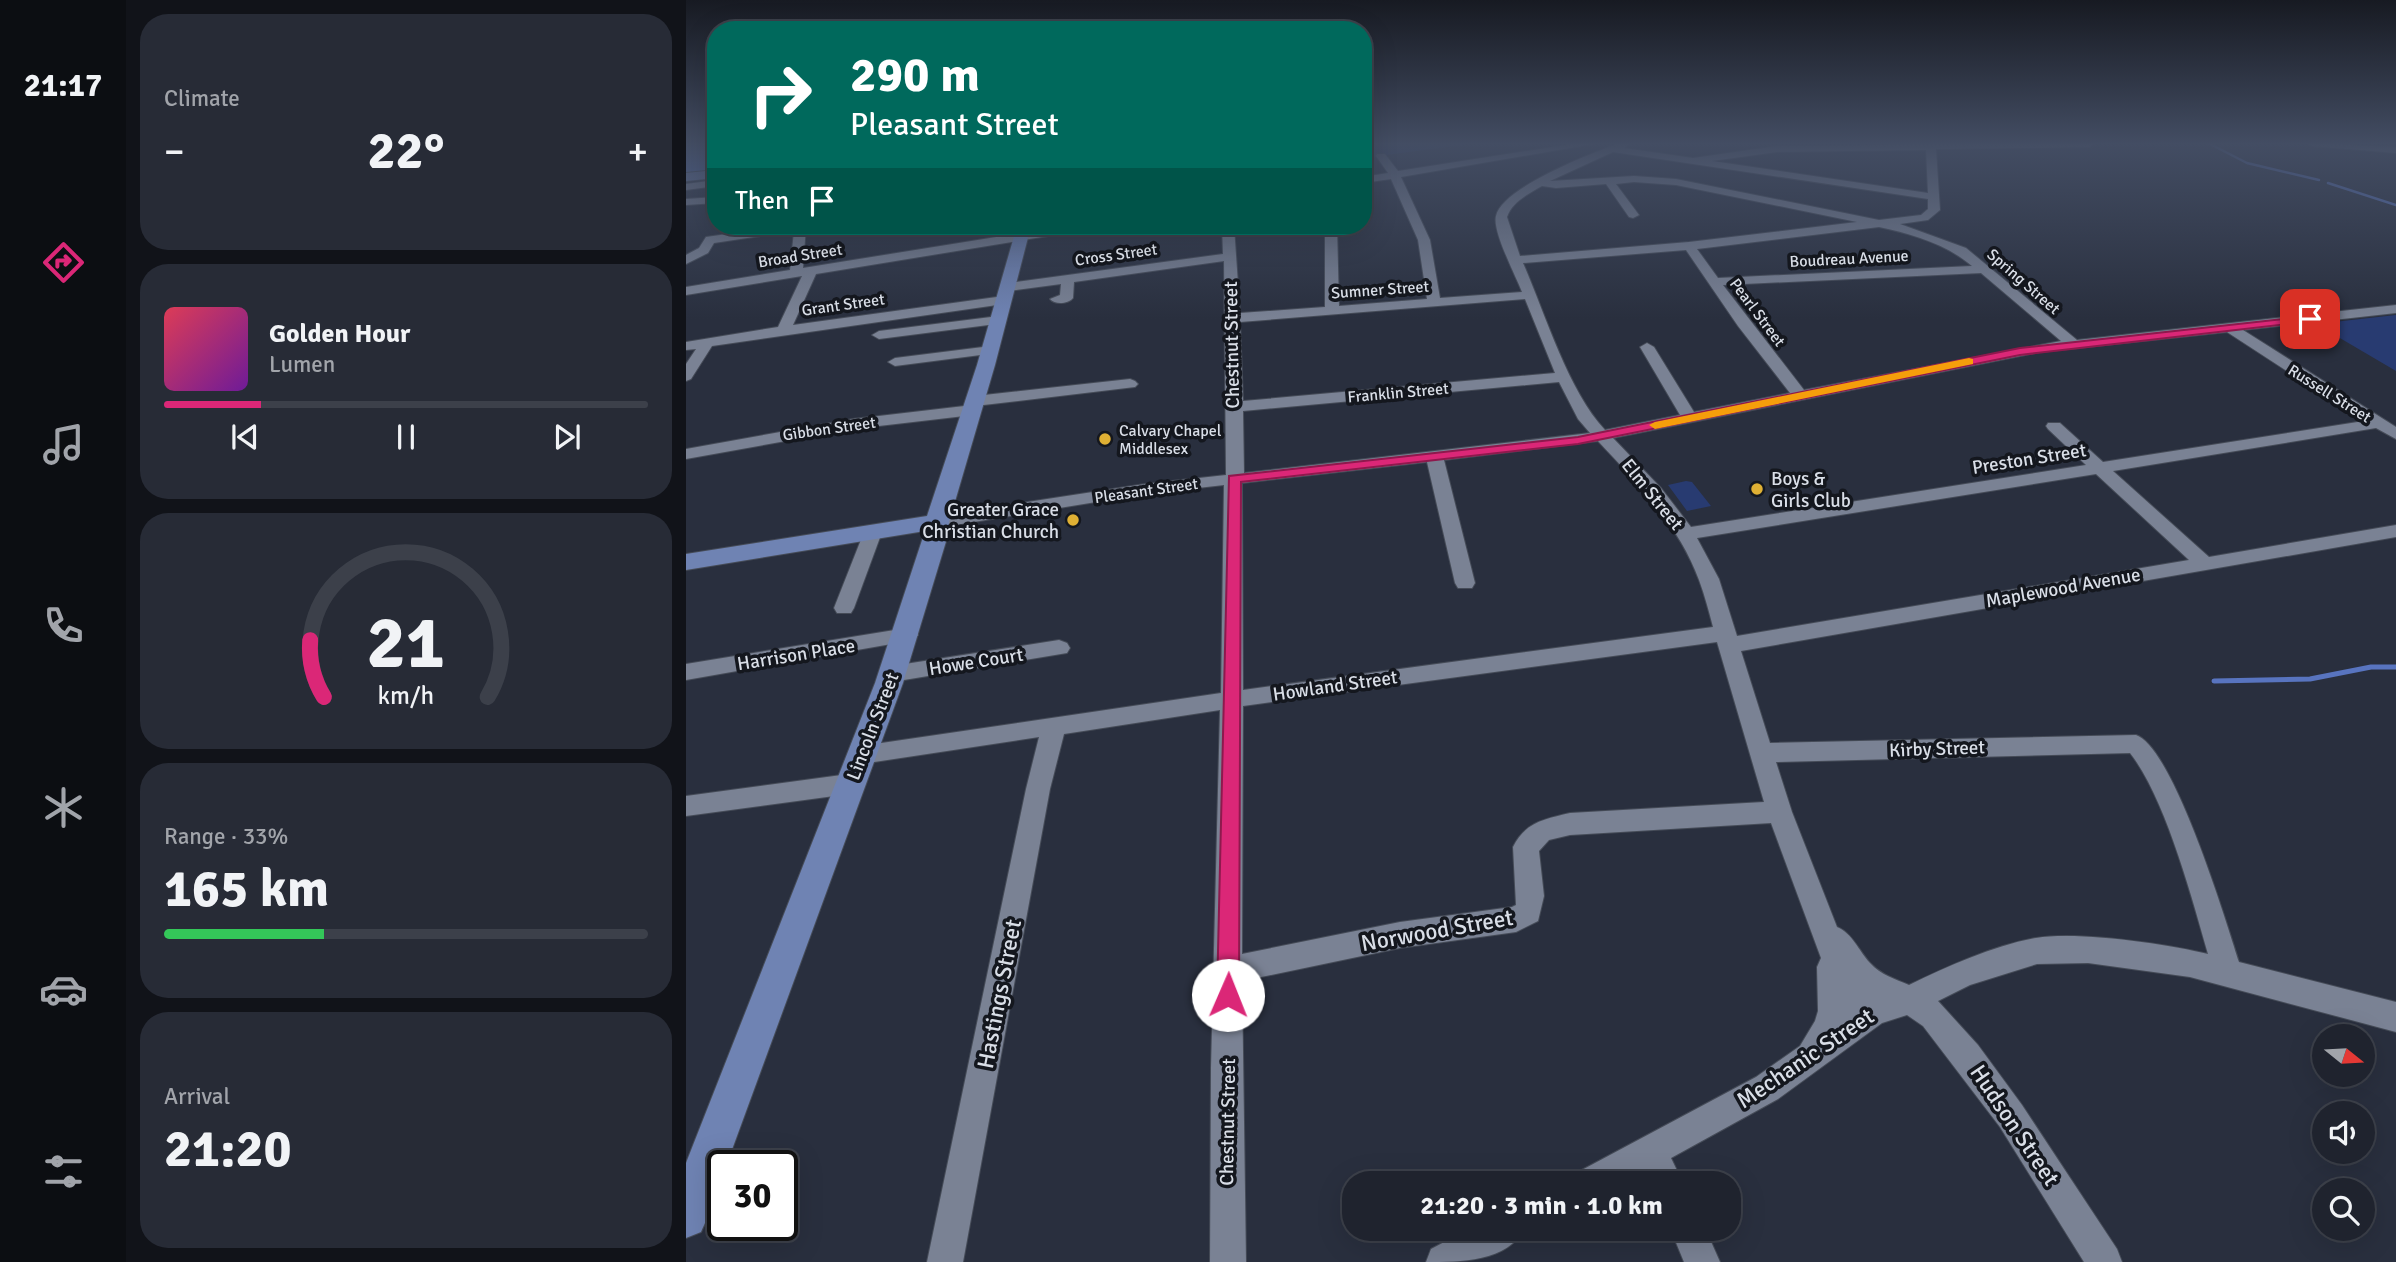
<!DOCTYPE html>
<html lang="en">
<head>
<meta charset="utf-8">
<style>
	:root { --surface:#1f232e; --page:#272b36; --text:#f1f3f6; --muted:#a1a4aa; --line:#3c404a; --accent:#db2777 }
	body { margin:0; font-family:Signika,sans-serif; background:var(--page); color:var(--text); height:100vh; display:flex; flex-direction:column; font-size:26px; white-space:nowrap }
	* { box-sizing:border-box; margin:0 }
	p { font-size:23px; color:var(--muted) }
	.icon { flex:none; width:38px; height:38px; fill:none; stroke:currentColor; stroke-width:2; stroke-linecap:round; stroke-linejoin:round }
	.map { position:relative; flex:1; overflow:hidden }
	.sheet { display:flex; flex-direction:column; gap:14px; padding:14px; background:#111319; width:560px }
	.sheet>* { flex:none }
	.top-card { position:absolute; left:21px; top:21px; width:665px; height:214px; border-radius:28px; box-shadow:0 7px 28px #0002,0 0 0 2px var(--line); background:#00695c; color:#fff; overflow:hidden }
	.needle { width:46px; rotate:108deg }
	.controls { position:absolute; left:1626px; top:1024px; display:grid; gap:14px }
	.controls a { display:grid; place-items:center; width:63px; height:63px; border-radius:50%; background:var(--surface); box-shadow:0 7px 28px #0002,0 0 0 2px var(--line); font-size:35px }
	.speed { position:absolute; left:21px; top:1150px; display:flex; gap:14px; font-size:35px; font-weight:700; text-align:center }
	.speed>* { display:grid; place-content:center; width:91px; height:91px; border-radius:50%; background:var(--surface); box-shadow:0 7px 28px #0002,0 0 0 2px var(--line); line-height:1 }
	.speed .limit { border:4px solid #111; border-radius:10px; background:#fff; color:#111 }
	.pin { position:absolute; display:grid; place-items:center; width:60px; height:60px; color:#fff; margin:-30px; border-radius:14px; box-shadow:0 4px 10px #0006 }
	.me { position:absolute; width:77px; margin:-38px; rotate:1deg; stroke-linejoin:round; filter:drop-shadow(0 0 5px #0008) }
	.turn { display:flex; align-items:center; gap:24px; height:147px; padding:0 28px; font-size:32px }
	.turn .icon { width:91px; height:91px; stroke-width:2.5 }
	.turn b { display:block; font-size:49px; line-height:60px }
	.then { display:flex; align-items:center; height:66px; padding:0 28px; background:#0003; gap:14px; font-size:26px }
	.big { font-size:52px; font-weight:700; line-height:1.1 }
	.sheet .tile { flex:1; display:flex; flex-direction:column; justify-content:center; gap:10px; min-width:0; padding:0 24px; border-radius:28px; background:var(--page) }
	.sheet .dial { align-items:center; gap:0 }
	.dial svg { height:182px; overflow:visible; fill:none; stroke:var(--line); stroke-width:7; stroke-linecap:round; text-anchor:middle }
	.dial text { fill:var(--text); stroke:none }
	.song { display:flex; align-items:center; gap:21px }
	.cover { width:84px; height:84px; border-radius:10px; background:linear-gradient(135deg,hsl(350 70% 55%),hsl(280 70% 35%)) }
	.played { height:7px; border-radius:4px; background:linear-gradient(90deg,var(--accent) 20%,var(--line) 20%) }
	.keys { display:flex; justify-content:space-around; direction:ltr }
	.heat { display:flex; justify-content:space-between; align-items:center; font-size:38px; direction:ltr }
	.charge { height:10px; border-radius:5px; background:linear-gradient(90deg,#34c759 33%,var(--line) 0) }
	.trip { position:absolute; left:656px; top:1171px; width:399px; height:70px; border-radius:28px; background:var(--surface); box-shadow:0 7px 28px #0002,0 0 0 2px var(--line); font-weight:700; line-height:70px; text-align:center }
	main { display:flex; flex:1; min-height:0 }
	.tabs { display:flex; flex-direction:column; width:126px; justify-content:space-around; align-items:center; background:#0c0e12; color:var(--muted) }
	.tabs .icon { width:49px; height:49px }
	.tabs .selected { color:var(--accent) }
	.tabs b { font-size:32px; color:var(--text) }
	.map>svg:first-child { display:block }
	.green { fill:#283b71 }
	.water { fill:#5874bf }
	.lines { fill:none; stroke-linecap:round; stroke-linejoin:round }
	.stream-far1 { stroke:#5874bf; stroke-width:2.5 }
	.stream { stroke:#5874bf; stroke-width:5 }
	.minor-casing { stroke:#454b57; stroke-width:2 }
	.major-casing { stroke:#454b57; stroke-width:2 }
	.minor { fill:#7a8294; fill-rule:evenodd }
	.major { fill:#6f83b3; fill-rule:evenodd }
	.route { fill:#db2777; stroke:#8e194d; stroke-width:2 }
	.slow { fill:#f59e0b }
	.poi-dot { fill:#dfb034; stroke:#14171e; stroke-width:2.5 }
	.labels { text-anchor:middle; stroke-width:7; stroke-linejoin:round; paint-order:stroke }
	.far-street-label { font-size:16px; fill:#d9dee7; stroke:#14171e }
	.far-poi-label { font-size:16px; fill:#d9dee7; stroke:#14171e; text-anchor:start }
	.street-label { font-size:19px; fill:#d9dee7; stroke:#14171e }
	.poi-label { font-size:19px; fill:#d9dee7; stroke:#14171e; text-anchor:start }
	.near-street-label { font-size:23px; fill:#d9dee7; stroke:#14171e }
</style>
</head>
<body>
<main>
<nav class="tabs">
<b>21:17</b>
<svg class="icon selected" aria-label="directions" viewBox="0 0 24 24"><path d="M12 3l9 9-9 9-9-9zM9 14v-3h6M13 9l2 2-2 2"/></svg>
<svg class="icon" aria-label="music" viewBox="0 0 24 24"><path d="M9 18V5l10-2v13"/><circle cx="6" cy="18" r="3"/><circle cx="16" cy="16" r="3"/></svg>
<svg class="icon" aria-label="phone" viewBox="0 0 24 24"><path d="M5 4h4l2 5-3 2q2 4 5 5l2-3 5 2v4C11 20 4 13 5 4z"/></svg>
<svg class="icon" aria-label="climate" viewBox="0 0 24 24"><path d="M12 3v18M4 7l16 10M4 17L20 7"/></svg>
<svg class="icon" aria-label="car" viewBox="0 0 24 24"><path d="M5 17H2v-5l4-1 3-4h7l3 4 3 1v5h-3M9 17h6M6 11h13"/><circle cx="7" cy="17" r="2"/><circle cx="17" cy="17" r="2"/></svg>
<svg class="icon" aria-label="filters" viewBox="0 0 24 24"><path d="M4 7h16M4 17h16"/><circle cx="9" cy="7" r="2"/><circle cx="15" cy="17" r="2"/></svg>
</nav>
<section class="sheet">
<div class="tile"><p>Climate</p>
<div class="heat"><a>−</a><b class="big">22°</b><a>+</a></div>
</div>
<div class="tile">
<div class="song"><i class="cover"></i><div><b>Golden Hour</b><p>Lumen</p></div></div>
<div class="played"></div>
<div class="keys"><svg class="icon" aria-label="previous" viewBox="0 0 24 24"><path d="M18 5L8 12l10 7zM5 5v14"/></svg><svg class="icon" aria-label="pause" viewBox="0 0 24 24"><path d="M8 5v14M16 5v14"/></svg><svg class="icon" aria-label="next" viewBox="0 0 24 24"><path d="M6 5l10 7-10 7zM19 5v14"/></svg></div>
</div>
<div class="tile dial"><svg viewBox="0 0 100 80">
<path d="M14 69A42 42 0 1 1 86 69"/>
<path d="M14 69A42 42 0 0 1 8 44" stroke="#db2777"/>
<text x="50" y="56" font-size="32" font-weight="700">21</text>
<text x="50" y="72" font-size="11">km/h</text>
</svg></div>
<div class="tile"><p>Range · 33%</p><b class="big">165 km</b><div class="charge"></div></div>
<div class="tile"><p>Arrival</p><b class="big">21:20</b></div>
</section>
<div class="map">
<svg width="1710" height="1262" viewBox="0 0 1710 1262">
	<rect width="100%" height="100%" fill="#292f3e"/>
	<path class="green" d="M677,143h114l-114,15z
		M1710,315v56l-80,-47z
		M1000,481l6,1 19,24 -24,5 -19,-26z"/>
	<path class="water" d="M0,143h30v27l-30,3z"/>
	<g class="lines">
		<path class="stream-far1" d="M1522,143l39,20 72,17
			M1642,183l68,22"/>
		<path class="stream" d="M1528,681l96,-2 61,-12h25"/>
		<g class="minor-casing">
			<path id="minor" d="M892,143h21l-198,34 29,63 10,58 82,-6c-6,-16 -30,-61 -26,-76 6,-29 97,-63 123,-73h13l-8,5 69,10 84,-12 317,-3 -4,4 -154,2 4,61 -12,10 -28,4 66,24 111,92 319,-35v8l-153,17 153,97v12l-20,-11 -263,43 96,86 187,-32v12l-655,114 29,92 366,-8c37,12 90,186 103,227l157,40v30l-206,-55 -102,-14 -51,1 -67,21 -32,16 40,44 44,60 95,144 5,13h-38l-84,-135 -77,-101 -16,-11 -25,8 -104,76 -107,59 12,25h-34l-5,-10 -18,10h-51l5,-12 176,-94 44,-31 15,-25 3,-10 -1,-44 4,-9 -50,-135 -201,12 -21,5 -10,11 5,45 -6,25 -22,11 -116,16 -158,33 4,281h-36l1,-194 9,-358 -156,24 -14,55 -87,473h-36l99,-473 13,-52 -178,27 -8,-2 -4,-7 4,-7 8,-2 360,-53 3,-208 -79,9 -208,34 -9,-6 9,-6 208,-32 81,-9 -2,-214 -150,21 -1,16c-5,6 -18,7 -23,1l10,-4 1,-11 -52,7 -7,-4 7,-4 214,-29 -1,-28h12l6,87 85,-6v-81h12l2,80 88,-7 -9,-59 -27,-61 -28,4v-6l25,-4 -12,-17 1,-2h8l13,17zM1240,150l2,43 -216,-32 65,-9zM927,152l315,47v10l-7,6 -42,5 -203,-41 -42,-3 -84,5zM948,182l42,3 181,37 -168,20 -169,14 -13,-39c5,-15 21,-23 35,-31l14,2 50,-4 23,33 4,1 6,-3 -23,-31zM1193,227c33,7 67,17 93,39l-254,12 -21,-29zM1000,250l52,76 52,67 -96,19 -40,-65 -7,-4 -7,4 40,68 -75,15c-37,-39 -60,-117 -82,-167zM1295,273l80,68 -257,49 -81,-105zM839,299l30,74 -312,28 -3,-79zM1541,332l137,89 -261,41 -43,-39h-12l-2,3 2,3 38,36 -395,62 -30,-39 -48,-50 427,-86zM873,382l19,37 12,14 -346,40 -1,-62zM912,441c39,42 81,84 101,139 6,16 10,32 14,47l-470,63 -1,-207 185,-21 28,121 3,5h14l3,-5 -31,-123zM1410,474l93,86 -452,76 -18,-57 -22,-41zM1031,642l47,160 -194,11c-25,6 -45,9 -57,34l3,58 -4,2 -112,15 -158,32 1,-248zM1444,753c35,44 62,145 78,201 -41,-10 -130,-23 -172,-16 -44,8 -87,28 -127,47 -14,-6 -28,-10 -39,-22 -11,-12 -18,-30 -33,-36l-45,-115 -16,-50z
				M1620,143l90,4v6l-85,-7z
				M30,180v6l-30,4v-6z
				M30,197v6l-30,2v-6z
				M98,226h22l-3,42 262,-42h26l-6,4 -269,44 -23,51 211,-29 7,4 -7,4 -292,42 -21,33 -5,2v-17l10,-15 -10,1v-8l92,-15 24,-51 -116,19v-8l104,-17 4,-39 -80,12 -6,10 -22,11v-9l13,-7 7,-11z
				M313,316l7,4 -2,3 -125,16 -7,-4 7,-4z
				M305,346l7,4 -2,3 -101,13 -7,-4 7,-4z
				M444,379l5,2 3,3 -3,3 -160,19 6,4 -8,5 -120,14 -167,30v-10l167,-30 120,-14 -6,-4 8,-5z
				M187,526l9,6 -28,76 -3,5h-14l-3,-5 30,-76z
				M221,628l7,2 4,5 -4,5 -228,40v-16z
				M373,640l8,3 3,5 -3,5 -175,29 -8,-2 -3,-6 3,-6 8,-2z
				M163,774l9,3 3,7 -3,7 -9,3 -163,22v-20z
				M785,1228h53c-15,34 -65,34 -98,34l5,-13z
				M984,1228h35l15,34h-36z"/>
		</g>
		<g class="major-casing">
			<path id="major" d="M30,170v8l-30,3v-8z
				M331,226h14l-36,139 -46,157 -1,13 -45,148 -177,483h-3c0,22 -13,46 -22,66l-15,6v-75l189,-480 50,-152 -239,39v-16l241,-38 50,-151z"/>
		</g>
		<use href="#minor" class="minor"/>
		<use href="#major" class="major"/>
	</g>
	<linearGradient id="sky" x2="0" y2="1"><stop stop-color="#171a22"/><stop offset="0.45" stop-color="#434d63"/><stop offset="1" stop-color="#434d63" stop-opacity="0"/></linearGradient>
	<rect width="1710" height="319" fill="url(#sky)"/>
	<path class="route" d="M1624,316l4,1v4l-294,34 -442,89 -337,38 -2,513 -3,8 -8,3 -8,-3 -3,-8 12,-519 349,-39 442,-89z"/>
	<path class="slow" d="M1283,358l4,1v5l-318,65 -6,-4 6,-3z"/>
	<g class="poi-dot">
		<circle cx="419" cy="439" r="7"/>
		<circle cx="1071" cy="489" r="7"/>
		<circle cx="387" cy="520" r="7"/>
	</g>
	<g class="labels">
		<g class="far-street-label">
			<text transform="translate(430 254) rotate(-8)" y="6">Cross Street</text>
			<text transform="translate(114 255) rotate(-9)" y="6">Broad Street</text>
			<text transform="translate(1163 258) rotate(-3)" y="6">Boudreau Avenue</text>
			<text transform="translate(1338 281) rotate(41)" y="6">Spring Street</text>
			<text transform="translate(694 289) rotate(-4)" y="6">Sumner Street</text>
			<text transform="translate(157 304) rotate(-8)" y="6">Grant Street</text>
			<text transform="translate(1072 312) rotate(53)" y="6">Pearl Street</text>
			<text transform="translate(712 392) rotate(-5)" y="6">Franklin Street</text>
			<text transform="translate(1644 393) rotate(32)" y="6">Russell Street</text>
			<text transform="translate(143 428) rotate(-8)" y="6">Gibbon Street</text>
			<text transform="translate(460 490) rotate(-8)" y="6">Pleasant Street</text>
		</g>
		<g class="far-poi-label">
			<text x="433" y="436">Calvary Chapel<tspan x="433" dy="18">Middlesex</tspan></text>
		</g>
		<g class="street-label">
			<text transform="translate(545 345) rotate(-91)" y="7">Chestnut Street</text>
			<text transform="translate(1343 458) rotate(-9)" y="7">Preston Street</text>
			<text transform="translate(967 494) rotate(51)" y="7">Elm Street</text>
			<text transform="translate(1377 587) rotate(-10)" y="7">Maplewood Avenue</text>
			<text transform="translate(110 654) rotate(-9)" y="7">Harrison Place</text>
			<text transform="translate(290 661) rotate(-9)" y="7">Howe Court</text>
			<text transform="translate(649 685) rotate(-8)" y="7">Howland Street</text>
			<text transform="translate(186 726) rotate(-69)" y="7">Lincoln Street</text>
			<text transform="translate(1251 748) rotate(-2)" y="7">Kirby Street</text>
			<text transform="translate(541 1122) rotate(-89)" y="7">Chestnut Street</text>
		</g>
		<g class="poi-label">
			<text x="1085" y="485">Boys &amp;<tspan x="1085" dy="22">Girls Club</tspan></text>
			<text x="373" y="516" text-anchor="end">Greater Grace<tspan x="373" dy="22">Christian Church</tspan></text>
		</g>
		<g class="near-street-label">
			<text transform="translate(751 930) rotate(-10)" y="8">Norwood Street</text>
			<text transform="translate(313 994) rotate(-79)" y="8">Hastings Street</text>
			<text transform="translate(1119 1058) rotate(-34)" y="8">Mechanic Street</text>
			<text transform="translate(1329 1125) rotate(56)" y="8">Hudson Street</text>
		</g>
	</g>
</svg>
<div class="controls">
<a><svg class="needle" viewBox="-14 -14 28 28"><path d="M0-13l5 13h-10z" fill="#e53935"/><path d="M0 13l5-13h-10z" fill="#a1a4aa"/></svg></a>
<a><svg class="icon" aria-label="sound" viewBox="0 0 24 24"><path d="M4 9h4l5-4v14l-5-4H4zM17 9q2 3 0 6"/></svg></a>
<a><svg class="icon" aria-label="search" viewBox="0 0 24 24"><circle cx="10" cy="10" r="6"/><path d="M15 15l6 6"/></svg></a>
</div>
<div class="speed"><div class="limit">30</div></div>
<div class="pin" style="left:1624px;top:319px;background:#d93025"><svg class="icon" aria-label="arrive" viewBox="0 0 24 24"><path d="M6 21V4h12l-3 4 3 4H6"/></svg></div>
<svg class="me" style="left:542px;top:995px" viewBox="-20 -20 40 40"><circle r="19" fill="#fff"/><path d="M0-13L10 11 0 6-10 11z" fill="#db2777"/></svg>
<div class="trip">21:20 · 3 min · 1.0 km</div>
<div class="top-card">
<div class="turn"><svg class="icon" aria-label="right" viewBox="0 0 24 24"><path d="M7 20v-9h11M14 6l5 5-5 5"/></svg><div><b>290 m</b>Pleasant Street</div></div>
<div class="then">Then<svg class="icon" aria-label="arrive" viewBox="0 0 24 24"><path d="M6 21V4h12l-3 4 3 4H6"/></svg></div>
</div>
</div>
</main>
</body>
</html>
